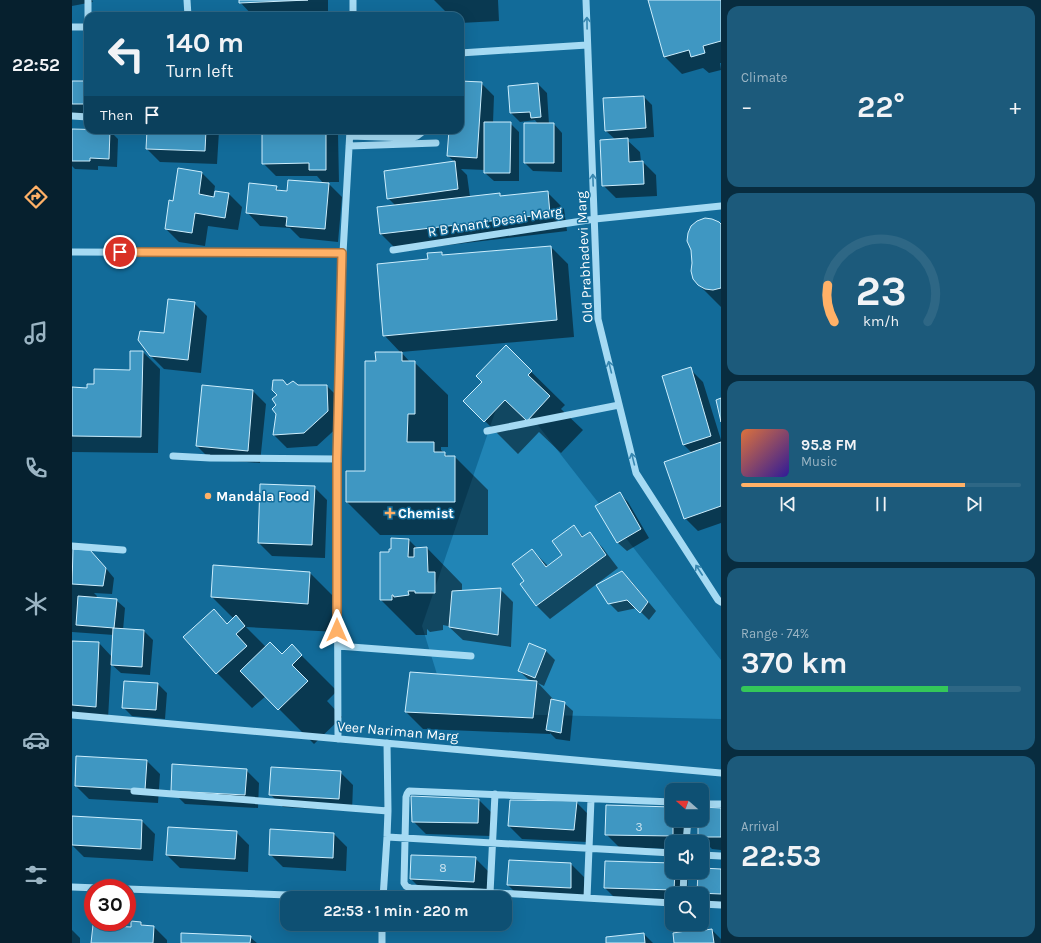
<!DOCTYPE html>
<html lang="en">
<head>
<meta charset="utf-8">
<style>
	:root { --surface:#0e5073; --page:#1c5a7b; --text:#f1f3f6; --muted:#9bb5c4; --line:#2e6785; --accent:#ffb167 }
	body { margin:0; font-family:Karla,sans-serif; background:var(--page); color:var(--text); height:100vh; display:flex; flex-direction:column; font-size:15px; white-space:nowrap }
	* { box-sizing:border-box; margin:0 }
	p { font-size:13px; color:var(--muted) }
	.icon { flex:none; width:22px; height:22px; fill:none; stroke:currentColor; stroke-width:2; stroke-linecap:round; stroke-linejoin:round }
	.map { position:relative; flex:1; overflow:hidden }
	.panel { display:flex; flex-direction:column; gap:6px; padding:6px; background:#082c3f; width:320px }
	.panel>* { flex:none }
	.guide { position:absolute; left:12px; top:12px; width:380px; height:122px; border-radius:12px; box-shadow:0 4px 16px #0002,0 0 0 1px var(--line); background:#0e5073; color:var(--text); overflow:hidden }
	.needle { width:26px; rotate:290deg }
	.tools { position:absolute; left:593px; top:783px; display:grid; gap:8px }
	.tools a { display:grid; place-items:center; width:44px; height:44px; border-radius:8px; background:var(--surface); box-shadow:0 4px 16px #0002,0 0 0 1px var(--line); font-size:20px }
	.speed { position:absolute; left:12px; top:879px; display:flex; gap:8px; font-size:20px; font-weight:700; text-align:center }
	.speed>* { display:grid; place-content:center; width:52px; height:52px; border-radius:50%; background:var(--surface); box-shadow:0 4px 16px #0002,0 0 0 1px var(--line); line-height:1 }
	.speed .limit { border:6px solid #d22; background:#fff; color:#111 }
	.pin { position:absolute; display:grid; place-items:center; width:34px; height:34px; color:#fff; margin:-17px; border:2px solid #fff; border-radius:50%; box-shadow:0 1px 4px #0007 }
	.me { position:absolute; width:44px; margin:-22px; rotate:0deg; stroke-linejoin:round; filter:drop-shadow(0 0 3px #0008) }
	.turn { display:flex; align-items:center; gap:14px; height:84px; padding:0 16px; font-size:18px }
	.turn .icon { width:52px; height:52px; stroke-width:2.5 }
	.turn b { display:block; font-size:28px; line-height:34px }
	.then { display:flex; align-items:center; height:38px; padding:0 16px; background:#0003; gap:8px; font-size:15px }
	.big { font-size:30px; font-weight:700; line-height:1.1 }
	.panel .card { flex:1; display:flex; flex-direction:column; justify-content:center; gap:6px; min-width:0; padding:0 14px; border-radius:12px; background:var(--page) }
	.panel .dial { align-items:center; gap:0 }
	.dial svg { height:104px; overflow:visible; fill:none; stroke:var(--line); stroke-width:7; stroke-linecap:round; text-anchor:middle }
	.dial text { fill:var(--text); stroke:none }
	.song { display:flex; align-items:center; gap:12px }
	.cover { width:48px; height:48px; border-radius:6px; background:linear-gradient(135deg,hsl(20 70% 55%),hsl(250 70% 35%)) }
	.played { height:4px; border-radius:2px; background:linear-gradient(90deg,var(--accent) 80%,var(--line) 80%) }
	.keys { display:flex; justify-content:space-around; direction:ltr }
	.heat { display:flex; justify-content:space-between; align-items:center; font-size:22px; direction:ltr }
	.charge { height:6px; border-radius:3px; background:linear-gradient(90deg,#34c759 74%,var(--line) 0) }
	.trip { position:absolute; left:208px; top:891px; width:232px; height:40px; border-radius:12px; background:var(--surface); box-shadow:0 4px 16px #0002,0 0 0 1px var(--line); font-weight:700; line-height:40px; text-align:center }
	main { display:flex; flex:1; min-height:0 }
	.tab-bar { display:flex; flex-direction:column; width:72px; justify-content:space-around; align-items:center; background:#06202e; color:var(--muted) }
	.tab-bar .icon { width:28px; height:28px }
	.tab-bar .active { color:var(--accent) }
	.tab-bar b { font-size:18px; color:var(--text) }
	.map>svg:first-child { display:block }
	.green { fill:#2185b6 }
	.shadow { fill:#0007 }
	.building { fill:#3f97c2; stroke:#cdeefd }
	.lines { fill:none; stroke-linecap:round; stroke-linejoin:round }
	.minor { stroke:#a5daf3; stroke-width:7 }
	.oneway { stroke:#3787b0 }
	.route-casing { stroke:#a67343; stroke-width:10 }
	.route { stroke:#ffb167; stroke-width:7 }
	.poi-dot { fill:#ffb167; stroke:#126b99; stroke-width:1.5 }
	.labels { text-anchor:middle; stroke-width:3; stroke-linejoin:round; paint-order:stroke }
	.number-label { font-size:12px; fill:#cfe5f0 }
	.street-label { font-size:14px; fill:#fff; stroke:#126b99 }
	.poi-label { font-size:14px; font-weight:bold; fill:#fff; stroke:#126b99; text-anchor:start }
</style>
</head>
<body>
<main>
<nav class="tab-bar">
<b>22:52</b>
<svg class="icon active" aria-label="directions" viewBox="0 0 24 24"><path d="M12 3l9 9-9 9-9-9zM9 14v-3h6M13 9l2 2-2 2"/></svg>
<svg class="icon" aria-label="music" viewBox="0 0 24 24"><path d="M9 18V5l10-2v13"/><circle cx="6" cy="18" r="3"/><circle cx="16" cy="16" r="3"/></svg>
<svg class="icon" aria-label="phone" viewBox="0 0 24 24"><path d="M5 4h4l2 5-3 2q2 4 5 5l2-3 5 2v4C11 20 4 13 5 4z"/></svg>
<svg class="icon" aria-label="climate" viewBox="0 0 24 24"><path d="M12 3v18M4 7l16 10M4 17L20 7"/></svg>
<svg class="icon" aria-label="car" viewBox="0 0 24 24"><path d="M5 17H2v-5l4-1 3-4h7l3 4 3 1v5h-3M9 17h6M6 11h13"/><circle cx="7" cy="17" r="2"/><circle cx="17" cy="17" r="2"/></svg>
<svg class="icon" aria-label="filters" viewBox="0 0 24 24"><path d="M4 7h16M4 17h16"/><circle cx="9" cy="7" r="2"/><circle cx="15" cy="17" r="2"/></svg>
</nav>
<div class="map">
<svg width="649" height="943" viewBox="0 0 649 943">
	<rect width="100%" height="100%" fill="#126b99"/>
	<path class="green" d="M433,383l216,277v59l-272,-6 -27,-87z"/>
	<path class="shadow" d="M0,0h20l1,2 -21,4z
		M168,0h88v16h-75l-13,-14z
		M362,0h64l1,21 -39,2v-7h-10z
		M577,0h72v63h-1l1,7 -12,3 -6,-5 -21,6 -17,-17z
		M0,82h15l1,1v33h-16z
		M388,82l21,1 13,13 -1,27h17l9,9v49h-25l-9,-8v-3l-24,-1 6,6 3,22 29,-3 3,3 45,-5 17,17 3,22 -169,20 -17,-17 -3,-26 18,-2 -8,-8 67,-36 -7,-6 2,-26h10z
		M466,84l9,9 2,31h5l8,9v39l-29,-1 -8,-8 13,-39 -3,-4 -15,2 -9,-9z
		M572,97l8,8 2,32 -28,2 14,13 1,10h2l13,13 1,21 -41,2 -13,-13 13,-45 -10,-9z
		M0,130h37l9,9 -1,28 -19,-1v4l-23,-1 -3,-3z
		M76,130h69l2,1 -2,33 -57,-2 -13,-13z
		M191,130h71l4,4 1,48h-12l15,15 -4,45 -38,-4 -10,-10 -30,-2 -13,-14 29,-25 5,5h7l36,-8 -7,-8h-41l-13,-13z
		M297,130h46l1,8 -36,2z
		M130,173l13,13 -2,12 16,-4 13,13 -4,23 -30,-4 -3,20 -26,-4 -13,-13 7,-27z
		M649,225v82l-22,-22z
		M479,247l17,17 6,73 -173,15 9,10h4l34,33v52h-7v3l8,7h6l33,33v45h-108l-33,-33 19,-30 11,-110 24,-9 -17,-18 45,-75 12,-7 3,3z
		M122,303l13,13 -6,57 -37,-4 -13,-13 14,-22z
		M434,347l59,58 -4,4 22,21 -22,23 -22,-21 -21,22 -53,-53 18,-19z
		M71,352l17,17 -2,84 -86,-1v-62l16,-1 7,-4 36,-14z
		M618,369l13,13 18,58v83l-23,8 -13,-13 7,-65 -9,-9z
		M255,386l13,13 1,25 -24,22 -30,2 -13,-13 4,-30 9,-18z
		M181,391l13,13 -6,59 -50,-4 -13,-13z
		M242,487l13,13 -2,58 -53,-2 -13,-13z
		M547,493l9,9 21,36 -22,13 -9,-8 -21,-37z
		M502,527l10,10 5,-3 13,13 16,21 -68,51 -13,-13 -16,-21 4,-3 7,-32 16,16 15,-11z
		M337,540l9,9 9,-1 35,36v7l38,-2 13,13 -2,45 -48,-7 -15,-14 -5,-1v5l-13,2 -3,-3v6h-11l-35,-35 9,-47z
		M27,560l15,18 -2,16 -18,-1 3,3 -1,2 20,2 9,8 -2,22 21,1 9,9 -3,35 -29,-2 -10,-9 -3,55 -36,-4v-73l27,1 13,14 2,-22 -42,-3v-61z
		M550,572l9,9 25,30 -7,9 -12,-12 -19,4 -9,-9z
		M238,573l29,29 -2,30 -91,-5 20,20 16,8 10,-9 45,45 -10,10 15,16 -28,27 -48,-48 -14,12 -35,-35 -3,-63 14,15 6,-6 -22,-22z
		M458,645l16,6 9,9 -11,26 -6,-3 15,16v2l11,2 9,8 -3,30 -14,-2 -6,-6v1l-127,-5 -17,-17 127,-31 -5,-2 -9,-8z
		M53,682l33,2 9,9 -2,26 -33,-3 -9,-9z
		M75,761l13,13 -2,29 -69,-4 -13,-13z
		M174,770l13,13 -1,25 -73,-4 -13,-13z
		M268,772l13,13 -1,26 -69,-4 -13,-13z
		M340,797l67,3 13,13 -1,23 -65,-2 -13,-13z
		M504,802l13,13 -2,27 -65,-3 -13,-13z
		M600,808v12h14v22h-14v7l-53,-2 -13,-13z
		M630,808l19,1v41l-9,-1 -13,-13v-16h3z
		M70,821l13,13 -2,27 -69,-4 -12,-12v-19z
		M199,830l63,4 13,13 -1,24 -63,-4 -13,-13z
		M164,832l13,13 -1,27 -68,-4 -13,-13z
		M403,858l13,13 -1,24 -63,-3 -13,-13z
		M438,861l61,3 13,13v23l-63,-2 -13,-13z
		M600,864v8h11l5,5 -1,17h-15v9l-54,-2 -13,-13z
		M630,869l19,1v36l-10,-1 -9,-8v-3h-3l-1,-2 1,-20h3z
		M69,923l3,3 10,1 13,13v3h-75l39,-15z
		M632,928l2,2h6l9,9v4h-46z
		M0,930l8,8v5h-8z
		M572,934l9,9h-46z
		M178,937l7,6h-75z"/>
	<path class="building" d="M167,0h69l-69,3z
		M576,0h73v41l-18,5 2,7 -14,4 -2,-7 -25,7z
		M0,81h15l1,23h-16z
		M388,81l22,1 -5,76 -30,-2 2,-26h11z
		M466,83l3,34 -10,1 -1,-6 -20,1 -2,-27z
		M572,96l2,32 -41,3 -2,-33z
		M412,122h27l-1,51h-26z
		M452,123h30v40h-30z
		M0,129l38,1 -1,29 -19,-1v3h-18z
		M75,130h59l-1,21 -59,-2z
		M190,130h64v40h-17v-7l-47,1z
		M556,138l1,24 14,-1 1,23 -42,2 -2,-46z
		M383,161l3,28 -71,10 -3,-28z
		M106,168l24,4 -3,22 15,3 1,-6 14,2 -4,25 -30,-5 -3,20 -27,-4 4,-29 4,1z
		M216,180l41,3 -4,46 -39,-3 1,-9 -41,-4 3,-30 28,3 -1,4 11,1z
		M476,191l2,23 -170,20 -3,-27 123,-14v3z
		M633,218l7,1 7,3 2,2v64l-8,2 -8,-1 -7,-4 -5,-6 -2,-8 1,-8 -1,-13 -4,-9 1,-8 3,-7 6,-5z
		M479,246l6,74 -174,16 -6,-72 51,-5 -1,-6 15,-1v3z
		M96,299l27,3 -7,58 -38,-4 -12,-16 2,-9 24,2z
		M434,345l26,26 -4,4 22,21 -23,25 -22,-21 -21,22 -21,-21 19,-19 -6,-6z
		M58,351h13l-2,86 -69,-1v-49l15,1v-4h7v-15l36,1z
		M303,352h27v9h13v53h-7l-1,28h27v10h11v4h10v46h-109v-31h19v-110h11z
		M619,367l20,69 -28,9 -21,-69z
		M201,380h10l4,5 6,-4 5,4h29l1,26 -24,22 -31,2 3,-21 -4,-5 4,-4 -4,-6 5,-4 -5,-5z
		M130,385l51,5 -5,61 -52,-5z
		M649,398v24l-5,-22z
		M649,442v64l-37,13 -20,-57z
		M188,484l55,2 -3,59 -54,-2z
		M548,492l21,37 -24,14 -22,-37z
		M502,525l8,12 8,-5 16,23 -70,51 -16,-22 4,-3 -12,-17 20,-15 14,18 16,-12 -10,-14z
		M319,538l18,1 -1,18h6v-9l13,-1 1,25h7v21h-20v-2h-7l1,4 -15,2 -1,-2h-1v5h-12v-48h9v-3h2z
		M1,549l17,1 16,18 -3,18 -31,-2z
		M141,565l97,7 -2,32 -97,-7z
		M550,571l26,31 -8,11 -13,-13 -19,4 -12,-19z
		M429,588l-3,47 -49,-8 3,-36z
		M6,596l39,3 -3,29 -38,-3z
		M142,609l13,15 9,-9 9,11 -9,8 11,12 -31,28 -33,-37z
		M41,628l31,2 -2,37 -31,-2z
		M0,641l27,1 -3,65 -24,-2z
		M198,642l12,12 10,-10 10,11 -10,10 16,16 -30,29 -38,-39z
		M457,643l17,7 -11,28 -17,-7z
		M338,672l127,9 -4,37 -128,-6z
		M52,681l34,2 -2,27 -34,-2z
		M479,699l14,3 -4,31 -15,-3z
		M4,756l71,4 -2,30 -70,-4z
		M100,764l75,5 -2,26 -74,-4z
		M199,767l70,4 -2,28 -70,-4z
		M339,796l68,3 -1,24 -66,-1z
		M438,800l67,1 -3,29 -66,-4z
		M534,805l66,2v13h1v16l-68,-1z
		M630,807l19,1v29h-23v-17h4z
		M0,816l70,4 -1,29 -69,-4z
		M96,827l69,4 -2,28 -69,-4z
		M198,829l64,4 -1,25 -64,-3z
		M339,855l65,2 -2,25 -64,-3z
		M437,860l62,3v25l-64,-3z
		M533,861l67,2v9h3l-1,18 -70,-2z
		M630,868l19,1v25l-24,-1 1,-21h4z
		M59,921l10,1v3l13,1 -1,17h-62l2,-18 38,2z
		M632,927l1,3 7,-1 2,14h-40l-1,-10 13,-2v-2z
		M109,933l70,3 -1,7h-69z
		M572,933l1,10h-39v-6z"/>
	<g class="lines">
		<path class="minor" d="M16,0v33
			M115,0l1,16
			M281,0v16
			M514,0l12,319 38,154 82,127 3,2
			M0,27h16
			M388,53l127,-8
			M0,116l16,1
			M278,136l59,2 8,-2 8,-6
			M277,146l87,-3
			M321,250l202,-31 126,-13
			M0,252l271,1
			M415,431l132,-26
			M101,456l37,2 127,1
			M0,546l51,4
			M266,646l133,10
			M0,715l649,58
			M266,739l-1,-280 6,-206 7,-123
			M62,791l254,20
			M600,802l-263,-11 -2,3 -1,3 -2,86 2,3 4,2 262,15
			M630,804h19
			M315,837l285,16
			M614,842l2,-22
			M630,855l19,1
			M0,887l26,1
			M55,889l242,9
			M418,893l5,-99
			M611,894l1,-22
			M311,898l4,-61 1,-26 -1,-68
			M515,898l4,-99
			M630,904l19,1
			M310,943v-19"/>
	</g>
	<defs><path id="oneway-shaft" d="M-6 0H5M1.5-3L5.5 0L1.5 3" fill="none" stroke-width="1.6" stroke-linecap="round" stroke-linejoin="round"/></defs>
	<g class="oneway">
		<use href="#oneway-shaft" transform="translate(515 23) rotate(-91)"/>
		<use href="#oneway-shaft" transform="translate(521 180) rotate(-92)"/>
		<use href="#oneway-shaft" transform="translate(538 367) rotate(-104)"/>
		<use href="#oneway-shaft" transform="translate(561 459) rotate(-104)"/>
		<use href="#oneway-shaft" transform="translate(627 570) rotate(-123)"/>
	</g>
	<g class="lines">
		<g class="route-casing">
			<path id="route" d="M48,252l222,1 -5,206v171"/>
		</g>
		<use href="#route" class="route"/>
	</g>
	<g class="poi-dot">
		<circle cx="136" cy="496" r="4"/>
		<path d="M316 507h4v4h4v4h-4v4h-4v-4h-4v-4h4z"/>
	</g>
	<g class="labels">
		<g class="number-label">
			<text x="567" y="831">3</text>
			<text x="371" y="872">8</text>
		</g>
		<g class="street-label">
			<text transform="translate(423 221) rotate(-9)" y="5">R B Anant Desai Marg</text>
			<text transform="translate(512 257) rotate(-93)" y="5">Old Prabhadevi Marg</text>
			<text transform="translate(326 731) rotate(5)" y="5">Veer Nariman Marg</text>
		</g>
		<g class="poi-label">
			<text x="144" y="501">Mandala Food</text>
			<text x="326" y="518">Chemist</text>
		</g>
	</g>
</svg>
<div class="tools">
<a><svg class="needle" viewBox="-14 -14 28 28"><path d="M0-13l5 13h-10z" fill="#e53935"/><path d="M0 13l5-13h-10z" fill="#9bb5c4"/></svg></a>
<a><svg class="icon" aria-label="sound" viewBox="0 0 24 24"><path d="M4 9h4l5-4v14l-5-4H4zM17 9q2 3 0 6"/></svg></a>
<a><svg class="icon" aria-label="search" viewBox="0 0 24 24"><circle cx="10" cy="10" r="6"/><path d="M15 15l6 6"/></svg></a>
</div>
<div class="speed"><div class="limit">30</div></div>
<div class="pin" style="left:48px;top:252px;background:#d93025"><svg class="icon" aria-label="arrive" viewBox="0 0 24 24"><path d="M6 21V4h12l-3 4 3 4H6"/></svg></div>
<svg class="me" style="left:265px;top:630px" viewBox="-20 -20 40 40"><path d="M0-17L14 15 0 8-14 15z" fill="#ffb167" stroke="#fff" stroke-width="4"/></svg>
<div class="trip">22:53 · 1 min · 220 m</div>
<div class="guide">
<div class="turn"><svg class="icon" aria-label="left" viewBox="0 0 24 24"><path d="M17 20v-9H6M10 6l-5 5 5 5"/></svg><div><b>140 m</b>Turn left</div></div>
<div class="then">Then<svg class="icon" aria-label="arrive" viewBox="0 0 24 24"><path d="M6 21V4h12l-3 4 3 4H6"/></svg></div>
</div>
</div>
<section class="panel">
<div class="card"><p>Climate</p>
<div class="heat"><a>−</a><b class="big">22°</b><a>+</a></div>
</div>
<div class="card dial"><svg viewBox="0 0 100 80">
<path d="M14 69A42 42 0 1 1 86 69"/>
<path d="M14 69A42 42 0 0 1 9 41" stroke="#ffb167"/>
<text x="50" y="56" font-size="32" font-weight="700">23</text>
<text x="50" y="72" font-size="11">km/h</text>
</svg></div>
<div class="card">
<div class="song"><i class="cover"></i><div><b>95.8 FM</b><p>Music</p></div></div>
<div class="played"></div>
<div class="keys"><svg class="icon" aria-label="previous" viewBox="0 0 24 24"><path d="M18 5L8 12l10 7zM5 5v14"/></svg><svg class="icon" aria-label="pause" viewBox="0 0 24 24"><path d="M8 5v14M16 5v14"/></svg><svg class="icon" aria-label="next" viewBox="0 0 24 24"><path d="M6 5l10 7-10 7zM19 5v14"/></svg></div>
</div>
<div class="card"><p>Range · 74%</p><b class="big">370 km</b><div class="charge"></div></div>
<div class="card"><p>Arrival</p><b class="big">22:53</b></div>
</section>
</main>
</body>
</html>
